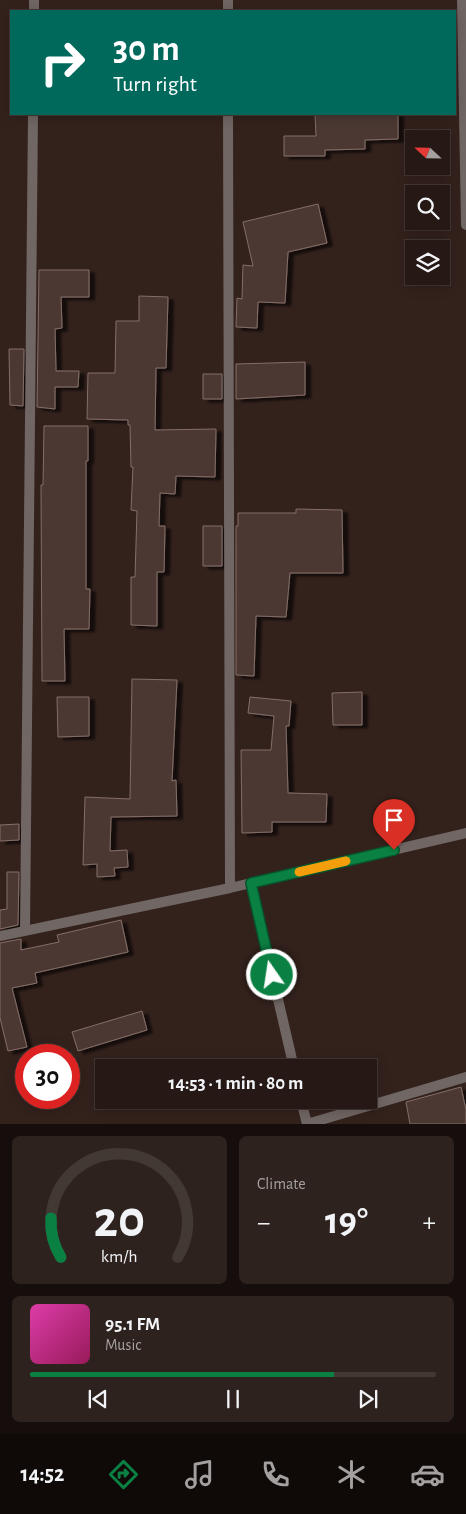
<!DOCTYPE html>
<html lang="en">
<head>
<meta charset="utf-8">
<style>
	:root { --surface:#261915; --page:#2e221e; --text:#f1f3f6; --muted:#a4a0a0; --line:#423834; --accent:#0b8043 }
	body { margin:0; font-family:"Alegreya Sans",sans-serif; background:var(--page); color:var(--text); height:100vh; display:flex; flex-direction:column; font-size:19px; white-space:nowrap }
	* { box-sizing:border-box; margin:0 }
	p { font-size:16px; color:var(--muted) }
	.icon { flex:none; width:28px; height:28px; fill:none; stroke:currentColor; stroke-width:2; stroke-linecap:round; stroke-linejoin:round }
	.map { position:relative; height:1124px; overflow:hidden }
	.drawer { display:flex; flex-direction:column; gap:12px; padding:12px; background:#150e0c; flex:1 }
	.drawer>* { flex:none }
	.hud { position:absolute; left:10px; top:10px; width:446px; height:105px; border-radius:0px; box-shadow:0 2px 12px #0003,0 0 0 1px var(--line); background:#00695c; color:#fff; overflow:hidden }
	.needle { width:32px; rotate:292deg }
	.buttons { position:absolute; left:405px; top:130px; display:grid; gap:10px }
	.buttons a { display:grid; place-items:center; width:45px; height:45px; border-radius:0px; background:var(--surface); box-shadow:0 2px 12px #0003,0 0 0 1px var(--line); font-size:25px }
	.speed { position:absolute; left:15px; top:1044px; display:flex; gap:10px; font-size:25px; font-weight:700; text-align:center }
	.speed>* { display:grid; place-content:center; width:65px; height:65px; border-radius:50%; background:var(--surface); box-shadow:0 2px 12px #0003,0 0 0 1px var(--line); line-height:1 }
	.speed .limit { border:8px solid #d22; background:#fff; color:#111 }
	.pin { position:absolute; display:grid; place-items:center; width:42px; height:42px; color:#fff; margin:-51px -21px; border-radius:50% 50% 50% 0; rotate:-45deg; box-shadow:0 0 5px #0007 }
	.pin .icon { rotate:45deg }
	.me { position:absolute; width:55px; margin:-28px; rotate:347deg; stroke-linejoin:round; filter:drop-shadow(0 0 4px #0008) }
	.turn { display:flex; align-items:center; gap:18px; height:105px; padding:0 20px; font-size:22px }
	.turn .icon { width:65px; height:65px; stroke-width:2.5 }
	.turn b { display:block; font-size:35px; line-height:42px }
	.big { font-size:38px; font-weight:600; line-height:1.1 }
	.drawer .widget { flex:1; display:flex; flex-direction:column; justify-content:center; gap:8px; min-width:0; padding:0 18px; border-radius:8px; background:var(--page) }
	.drawer .dial { align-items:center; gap:0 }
	.dial svg { height:130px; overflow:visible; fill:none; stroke:var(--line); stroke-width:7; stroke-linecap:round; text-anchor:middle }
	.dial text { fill:var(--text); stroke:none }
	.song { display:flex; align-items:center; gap:15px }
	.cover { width:60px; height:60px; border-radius:8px; background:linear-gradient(135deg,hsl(320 70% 55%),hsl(330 70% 35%)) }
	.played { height:5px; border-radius:2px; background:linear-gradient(90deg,var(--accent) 75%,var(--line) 75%) }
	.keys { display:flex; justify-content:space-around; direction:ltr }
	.heat { display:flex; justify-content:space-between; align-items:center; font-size:28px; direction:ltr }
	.drawer .tiles { flex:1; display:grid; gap:12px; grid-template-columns:1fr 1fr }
	.widget:last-child { grid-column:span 2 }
	.trip { position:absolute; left:95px; top:1059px; width:282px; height:50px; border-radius:0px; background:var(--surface); box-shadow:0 2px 12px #0003,0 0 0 1px var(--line); font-weight:600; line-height:50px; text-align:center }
	.dock { display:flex; height:80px; justify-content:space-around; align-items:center; background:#0f0a08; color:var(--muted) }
	.dock .icon { width:35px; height:35px }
	.dock .active { color:var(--accent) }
	.dock b { font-size:22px; color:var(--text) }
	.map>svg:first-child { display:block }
	.building { fill:#4c3833; stroke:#846e68; filter:url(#shadow) }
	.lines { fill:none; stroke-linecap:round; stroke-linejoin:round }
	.street { stroke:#706664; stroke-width:10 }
	.route-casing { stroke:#07532c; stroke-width:12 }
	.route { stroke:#0b8043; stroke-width:9 }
	.slow { stroke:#f59e0b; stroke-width:9 }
</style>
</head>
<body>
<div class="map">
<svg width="466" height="1124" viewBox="0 0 466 1124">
	<defs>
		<filter id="shadow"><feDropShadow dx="5.5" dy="3" stdDeviation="1" flood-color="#0009"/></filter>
	</defs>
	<rect width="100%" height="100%" fill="#33211c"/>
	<path class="building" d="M315,114h83v25l-33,1v9l-40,1v6h-41v-20h32z
		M318,204l9,39 -39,9 -3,51 -27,-1 -1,26 -21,-1 1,-29 5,1 1,-34 10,1 -10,-44z
		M39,270h50v27h-28l1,31 -7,1 1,42h23l-1,16h-23v22l-18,-2z
		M139,296l29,1 -2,71h-10l-1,62 61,-1 -1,48 -39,-1 -1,18 -15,-1 -1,33h6l-1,46h-7v54l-26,-1v-48h4l2,-66 -6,-1 2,-43h-2l-1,-42h-2v-5l-41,-1 1,-46h27l1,-52h23z
		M9,349h15l-1,57 -13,-1z
		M305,362v33l-69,4v-35z
		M203,374h19v25h-19z
		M44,426h44v35h-2v128h4l-1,40h-25l1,52h-23l-1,-196h2z
		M296,509l46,1 1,63h-53l-4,44 -30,-1 -2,60 -18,-1v-149h2v-13h58z
		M203,526h19v40h-19z
		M132,679l45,1 -5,101 4,-1 1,36 -66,1 -1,34 17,-1 1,17 -14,1 1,8 -18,1v-13l-14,1 2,-68 45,2z
		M362,692v33h-29l-1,-32z
		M57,697h32v39l-31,1z
		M250,697l41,4 -2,25h-3l2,67 39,1 -1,28h-54v10l-30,1 -1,-83h30l3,-34 -26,-3z
		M19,824v16l-19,1v-16z
		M7,872h12l-1,53 -18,4v-19l7,-1z
		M121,920l7,32 -93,21 2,10 -25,5 15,59 -19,4 -8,-33v-75l21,-4v11l38,-8 -2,-7z
		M142,1011l5,19 -69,21 -6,-19z
		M461,1087l5,23v14h-56l-4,-22z"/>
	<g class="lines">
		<path class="street" d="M228,0v11
			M462,0l4,225
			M34,11v-11
			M228,114l2,774
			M251,883l43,185
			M25,929l8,-815
			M0,936l230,-48 236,-55
			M301,1100l6,24
			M307,1124l159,-47"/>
	</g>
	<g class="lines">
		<g class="route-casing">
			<path id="route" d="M272,975l-21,-92 143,-33"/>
		</g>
		<use href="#route" class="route"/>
		<path class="slow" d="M299,872l47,-11"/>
	</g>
</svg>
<div class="buttons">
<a><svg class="needle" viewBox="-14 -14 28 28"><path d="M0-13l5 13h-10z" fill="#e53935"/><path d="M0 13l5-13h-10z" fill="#a4a0a0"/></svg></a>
<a><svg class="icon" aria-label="search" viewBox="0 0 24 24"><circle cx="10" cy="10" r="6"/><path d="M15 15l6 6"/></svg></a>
<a><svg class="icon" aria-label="layers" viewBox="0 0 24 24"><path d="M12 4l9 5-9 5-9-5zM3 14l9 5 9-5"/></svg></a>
</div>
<div class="speed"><div class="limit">30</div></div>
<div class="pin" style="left:394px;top:850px;background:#d93025"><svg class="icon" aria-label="arrive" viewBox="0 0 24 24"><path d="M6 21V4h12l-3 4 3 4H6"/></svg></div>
<svg class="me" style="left:272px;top:975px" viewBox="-20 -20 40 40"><circle r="17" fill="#0b8043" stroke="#fff" stroke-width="3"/><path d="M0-11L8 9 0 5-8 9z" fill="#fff"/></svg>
<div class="trip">14:53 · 1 min · 80 m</div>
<div class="hud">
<div class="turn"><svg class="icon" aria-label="right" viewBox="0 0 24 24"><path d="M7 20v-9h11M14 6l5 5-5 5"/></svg><div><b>30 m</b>Turn right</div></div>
</div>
</div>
<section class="drawer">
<div class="tiles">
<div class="widget dial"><svg viewBox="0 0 100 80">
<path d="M14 69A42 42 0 1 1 86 69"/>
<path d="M14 69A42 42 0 0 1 8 45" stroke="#0b8043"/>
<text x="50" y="56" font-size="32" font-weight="700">20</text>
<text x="50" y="72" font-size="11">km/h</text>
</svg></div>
<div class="widget"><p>Climate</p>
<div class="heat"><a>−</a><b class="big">19°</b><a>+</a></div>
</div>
<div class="widget">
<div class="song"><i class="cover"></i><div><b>95.1 FM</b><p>Music</p></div></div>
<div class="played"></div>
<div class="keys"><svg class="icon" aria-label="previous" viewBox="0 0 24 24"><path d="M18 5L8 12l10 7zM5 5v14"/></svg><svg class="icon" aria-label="pause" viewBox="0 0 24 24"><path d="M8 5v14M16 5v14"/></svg><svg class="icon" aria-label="next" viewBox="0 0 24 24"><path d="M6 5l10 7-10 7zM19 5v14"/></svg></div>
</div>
</div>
</section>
<nav class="dock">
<b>14:52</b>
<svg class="icon active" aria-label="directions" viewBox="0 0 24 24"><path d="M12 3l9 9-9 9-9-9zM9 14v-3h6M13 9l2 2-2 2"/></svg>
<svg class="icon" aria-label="music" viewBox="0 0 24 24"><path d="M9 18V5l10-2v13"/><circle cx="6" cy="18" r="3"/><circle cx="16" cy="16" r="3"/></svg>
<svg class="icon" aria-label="phone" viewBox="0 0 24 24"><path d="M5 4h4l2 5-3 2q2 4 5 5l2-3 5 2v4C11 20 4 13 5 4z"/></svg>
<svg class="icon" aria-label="climate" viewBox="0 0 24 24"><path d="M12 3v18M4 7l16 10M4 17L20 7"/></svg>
<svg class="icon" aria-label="car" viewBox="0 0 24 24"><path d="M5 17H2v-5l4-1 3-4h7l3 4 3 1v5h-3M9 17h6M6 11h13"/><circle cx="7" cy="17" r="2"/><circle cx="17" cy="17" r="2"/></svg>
</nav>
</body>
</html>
